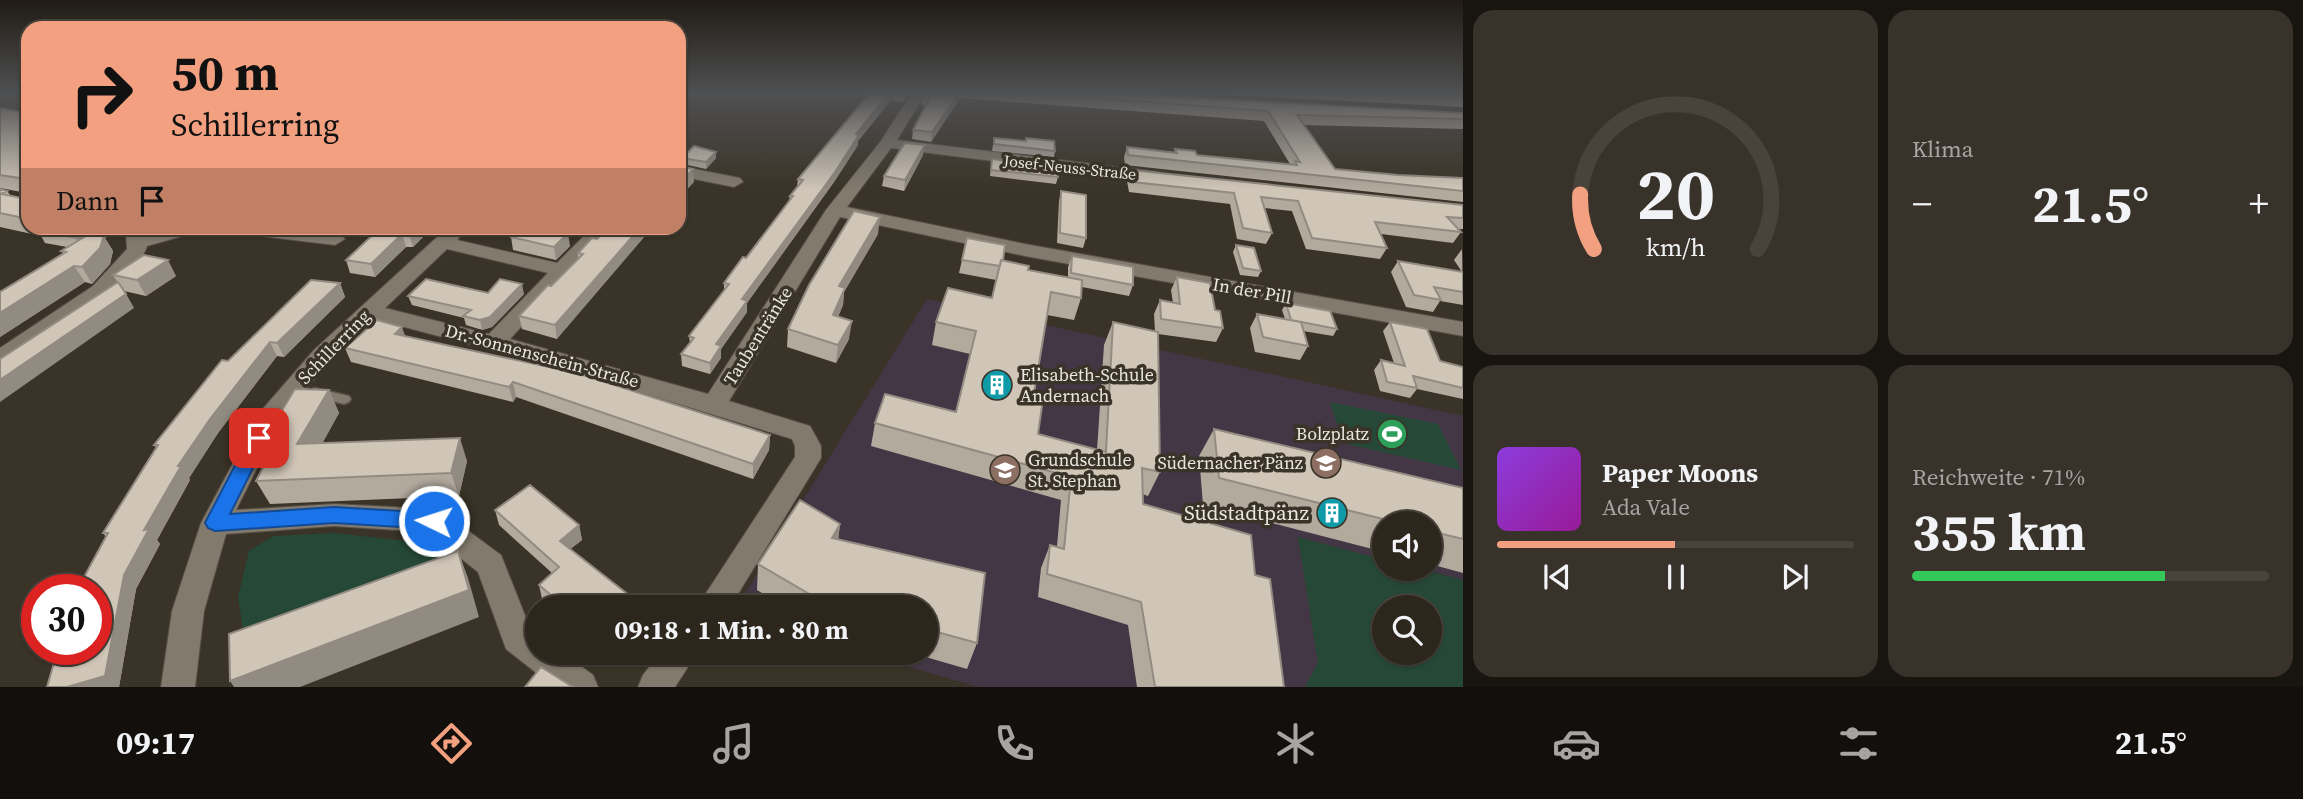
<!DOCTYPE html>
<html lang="de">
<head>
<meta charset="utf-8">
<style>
	:root { --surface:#2c261d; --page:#38322a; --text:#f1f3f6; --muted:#a6a5a4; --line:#48433b; --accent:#f2a07f }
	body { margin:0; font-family:"Source Serif 4",serif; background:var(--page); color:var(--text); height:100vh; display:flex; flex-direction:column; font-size:26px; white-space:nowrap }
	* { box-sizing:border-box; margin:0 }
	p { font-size:23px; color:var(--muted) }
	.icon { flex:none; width:38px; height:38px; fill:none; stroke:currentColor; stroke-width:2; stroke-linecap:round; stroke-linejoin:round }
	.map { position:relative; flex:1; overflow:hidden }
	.panel { display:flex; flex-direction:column; gap:10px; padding:10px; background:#181510; width:840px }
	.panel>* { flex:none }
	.top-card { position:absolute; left:21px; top:21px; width:665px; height:214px; border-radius:21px; box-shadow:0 2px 5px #0004,0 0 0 2px var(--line); background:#f2a07f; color:#111; overflow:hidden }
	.tools { position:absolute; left:1372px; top:511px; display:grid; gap:14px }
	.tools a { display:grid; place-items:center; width:70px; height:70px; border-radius:50%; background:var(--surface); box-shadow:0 2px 5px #0004,0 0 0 2px var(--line); font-size:35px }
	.speed { position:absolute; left:21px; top:574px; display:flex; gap:14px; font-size:35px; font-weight:700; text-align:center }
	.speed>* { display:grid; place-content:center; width:91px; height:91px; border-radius:50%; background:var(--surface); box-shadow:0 2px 5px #0004,0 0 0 2px var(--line); line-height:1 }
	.speed .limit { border:10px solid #d22; background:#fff; color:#111 }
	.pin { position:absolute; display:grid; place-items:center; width:60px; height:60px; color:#fff; margin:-30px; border-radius:14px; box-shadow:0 4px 10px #0006 }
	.me { position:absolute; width:77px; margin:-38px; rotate:274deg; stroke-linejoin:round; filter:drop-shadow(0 0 5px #0008) }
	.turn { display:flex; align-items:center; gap:24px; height:147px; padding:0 35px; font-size:32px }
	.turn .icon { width:91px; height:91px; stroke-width:2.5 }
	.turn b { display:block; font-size:49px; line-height:60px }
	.then { display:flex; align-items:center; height:66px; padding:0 35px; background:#0003; gap:14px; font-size:26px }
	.big { font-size:52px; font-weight:700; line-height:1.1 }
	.panel .widget { flex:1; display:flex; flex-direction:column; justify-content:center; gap:10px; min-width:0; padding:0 24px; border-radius:21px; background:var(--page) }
	.panel .dial { align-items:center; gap:0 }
	.dial svg { height:182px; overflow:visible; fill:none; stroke:var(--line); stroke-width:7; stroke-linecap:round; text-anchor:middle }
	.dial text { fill:var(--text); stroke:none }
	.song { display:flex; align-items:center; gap:21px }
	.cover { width:84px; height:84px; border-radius:10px; background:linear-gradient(135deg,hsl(270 70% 55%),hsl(300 70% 35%)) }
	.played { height:7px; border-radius:4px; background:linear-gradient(90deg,var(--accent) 50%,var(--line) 50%) }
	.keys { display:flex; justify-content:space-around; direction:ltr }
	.heat { display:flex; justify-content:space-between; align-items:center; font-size:38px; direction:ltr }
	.charge { height:10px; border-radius:5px; background:linear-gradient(90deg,#34c759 71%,var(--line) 0) }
	.panel .tiles { flex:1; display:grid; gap:10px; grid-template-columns:repeat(2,1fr) }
	.trip { position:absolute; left:525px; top:595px; width:413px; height:70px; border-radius:35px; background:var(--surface); box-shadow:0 2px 5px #0004,0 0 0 2px var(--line); font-weight:700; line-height:70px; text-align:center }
	.menu { display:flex; height:112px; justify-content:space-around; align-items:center; background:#120f0c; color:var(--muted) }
	.menu .icon { width:49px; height:49px }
	.menu .active { color:var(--accent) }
	.menu b { font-size:32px; color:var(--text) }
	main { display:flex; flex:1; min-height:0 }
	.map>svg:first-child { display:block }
	.education { fill:#433745 }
	.green { fill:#264837; fill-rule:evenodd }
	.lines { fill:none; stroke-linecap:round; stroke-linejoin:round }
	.lane-casing { stroke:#564f46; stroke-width:3 }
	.street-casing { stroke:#564f46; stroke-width:2 }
	.lane { fill:#827a6d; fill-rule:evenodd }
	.street { fill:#827a6d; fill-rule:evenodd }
	.wall { fill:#b3aa9e }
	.shaded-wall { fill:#928b81 }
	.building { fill:#d0c6b8; stroke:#928b81; stroke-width:2 }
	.route { fill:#1a73e8; stroke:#114b97; stroke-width:2 }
	.labels { text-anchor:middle; stroke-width:7; stroke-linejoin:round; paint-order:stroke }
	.far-street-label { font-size:16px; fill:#ebe6df; stroke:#3a3327 }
	.street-label { font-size:18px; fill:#ebe6df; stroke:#3a3327 }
	.poi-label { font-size:18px; fill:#ebe6df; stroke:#3a3327; text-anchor:start }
	.near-poi-label { font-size:21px; fill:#ebe6df; stroke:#3a3327; text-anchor:end }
</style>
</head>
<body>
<main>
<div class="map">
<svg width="1463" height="687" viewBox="0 0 1463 687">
	<rect width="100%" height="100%" fill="#3a3327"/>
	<path class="education" d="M927,299l536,117v164l-43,-11h10v-46h-46v37l-86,-23 20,126 -13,24h-327l-116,-34h64v-46h-189z"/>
	<path class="green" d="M1330,402l108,22 23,46 -118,-27z
		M334,533l81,9 30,8 17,17 -219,63 -5,-33 11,-46 24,-15z
		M1298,537l86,23v9h36l43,11v107h-158l13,-24zM1384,607h46v46h-46z"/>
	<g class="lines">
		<g class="lane-casing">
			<path id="lane" d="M315,388l34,8 2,3 -2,3 -5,2 -34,-8 -2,-3 2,-3z"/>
		</g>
		<g class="street-casing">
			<path id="street" d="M911,94h14l-28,46 261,32 9,5 -9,5 -267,-34 -44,59 178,37 438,78v14l-438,-80 -185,-39 -111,184 81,25 11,20v12l-91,149h-33l98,-150v-11l-3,-7 -214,-66 -204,-54 -44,41 -50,62 -44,88 98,-6 100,5 10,4 57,42 29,73 7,6v19h26l30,22 5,12h-44l-48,-38 -28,-77 -50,-40 -94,-6 -108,8 -22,77 -9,76h-34l11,-76 29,-88 60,-112 53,-61 133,-122h20l-10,12 100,23 35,-35h19l-101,111 198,55 118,-184 55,-69zM447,249l101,24 -59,61 -104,-26z
				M679,166l61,12 3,4 -9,5 -55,-11z
				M121,228h21l3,6 25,-6h29l-2,4 -50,14c-11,37 -106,95 -139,118l-8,3v-19l93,-62 34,-37 -1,-15z
				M235,228c19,-2 98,-3 110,11l-10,6 -91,-11z
				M660,653h37l-22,34h-37l5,-12z"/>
		</g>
		<use href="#lane" class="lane"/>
		<use href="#street" class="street"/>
	</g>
	<path class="wall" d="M869,94h40l-6,8 -12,-2 -33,41v4l-24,37 -87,121v9l-26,37v9l-11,16 -28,-8 -1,-12 9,-11 -1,-7 35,-44v-9l22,-25 43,-57 1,-5 7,-9 1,-8z
		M923,94h208l332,25v10l-159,-4 31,44 63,6 65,3v24l-338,-37 -1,-8 3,-10 47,5 1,-3 22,6 93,9 -26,-43 -304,-23 -29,44 -19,-3 1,-9 13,-24 -5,-1z
		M1210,94h253v13z
		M0,108l28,5v82l-1,-2 -27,-5z
		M994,138l31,3 1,-3 29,13 -1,6 -62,-6z
		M923,155l-19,36 -22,-5 2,-10z
		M682,158h34l-10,11 -23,-5z
		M992,159l66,18 -2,7 -66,-8z
		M1131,170l332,35v24h-5l3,3 -8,11 -72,-9 6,14 -7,11 -74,-10 -14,-38 -28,-3 8,25 -6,11 -29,-5 -7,-35 -101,-12 -2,-11z
		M0,189l7,2 4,5 17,3v29h78l4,7 -5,3 8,13 -3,13 -18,20 -7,-2 -85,55v-45l63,-39 -2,-2 6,-4 -22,-4 -4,-7 -41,-9z
		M1061,191l25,47 -3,10 -26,-5 2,-42z
		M392,228h40l-19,19h-7l-31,30 -25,-4 -4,-13 42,-28z
		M878,234l-34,58 -1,13 -5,12 11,22 -13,24 -49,-16 1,-18z
		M511,237l59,9 -14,14 -43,-10z
		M592,238l-35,101 -35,-10 -3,-13 59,-57v-6z
		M967,238l36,22 25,10 40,7v-10l4,-11 61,29 -4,11 -47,-9 -1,11 -7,22 -27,-5 -13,78 4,41 59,16 7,-105 9,-23 42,10 -1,-18 6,-14 13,3 -2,-13 6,-13 38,33 8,18 -7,14 -58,-8 2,138 -12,24 -6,-2 1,10 112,71 29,112h-147l-9,-62 -90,-28 3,-29 9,-23 7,1 4,-46 -190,-54 4,-23 81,-11 14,-58 -38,-9 4,-23 56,-24 4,-18 -37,-7z
		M1236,245l25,26 -3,6 -18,-2 -7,-23z
		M1462,249l1,56 -23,-4 -7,11 -27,-5 -15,-35 7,-11 64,11 -8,-12z
		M113,275l63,1 -30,20 -22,-5 10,17z
		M340,283l5,14 -61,60 -7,-1 -59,77 -29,45 1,2 -33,60 3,4 -24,45 -17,98h-72l59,-150 -3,-4 53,-85 -2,-3 74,-84z
		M488,293l36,1 -32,33 -10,3 -16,-5 -2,-7 -52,-13 -4,-9z
		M1286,303l51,26 -4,7 -30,-5 5,15 -8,14 -45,-8 -5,-24 7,-14 28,5 -3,-9z
		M1390,322l50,39 23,6v32l-46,-10 -7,9 -30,-7 -6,-21 7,-10 13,3 -11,-32z
		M405,336l365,99 -1,15 -16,29 -237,-82 -3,5 -162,-40 -6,-14z
		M329,390l10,23 -17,30 145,18 -8,35 -189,8 -14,-23 20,-39 -6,-12z
		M1214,429l249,59v85l-33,-9v-41h-46v29l-181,-47 -4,-49z
		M495,510l84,15 3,15 -12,9 74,58h-92l-10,-8 -3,-14 13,-12 -53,-48z
		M840,524l-2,16 139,103 -10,26 -55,-16h14v-46h-141l-28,-17 1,-26z
		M605,653h26l-12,12z"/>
	<path class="shaded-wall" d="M889,94h3l-1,6 -33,41v4l-24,37 -87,121v9l-26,37v9l-11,16v-11l6,-19 26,-45 114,-165z
		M904,94h5l-6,8z
		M958,94h3l-1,4 -29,44 1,-10z
		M925,145l-2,10 -19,36 1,-11z
		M716,152v6l-10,11v-7z
		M693,169l1,13 -15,16v-13z
		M28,180v15l-7,-11z
		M880,217l-2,17 -34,58 -1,13 -12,28 2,-18 6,-29z
		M93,228h13l4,7 -5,3 8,13 -3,13 -18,20 -10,-17 2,-16 -8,-13z
		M416,228h16l-19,19 -4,-13z
		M640,228h12l-95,111 -2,-14z
		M568,233l2,13 -14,14 -2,-13z
		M402,234l4,13 -31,30 -4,-13z
		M168,260l8,16 -30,20 -9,-16z
		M74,266l11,16 -85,55v-24z
		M340,283l5,14 -61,60 -7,-14z
		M522,284l2,10 -32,33 -10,3 -2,-10z
		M126,294l8,14 -134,94v-22z
		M852,321l-3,18 -13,24 2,-18z
		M402,327l5,14 -12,-7z
		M270,342l7,14 -59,77 -29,45 1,2 -33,60 3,4 -24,45 -17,98h-52l57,-112 20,-45 34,-64 32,-47z
		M513,382l3,15 -3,5 -4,-15z
		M329,390l10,23 -30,55 -12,-24z
		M770,435l-1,15 -16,29v-15z
		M460,438l7,23 -8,35 -8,-23z
		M840,524l-3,27 -5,-13z
		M579,525l3,15 -19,15 -3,-14z
		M458,551l10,27 11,39 -179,70h-66l-4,-6z
		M617,653h14l-12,12z"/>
	<path class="building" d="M869,94h20l-33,40 3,1 -24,37 -93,127 5,2 -31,43 5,2 -11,17 -29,-9 13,-16 -5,-2 40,-52 -5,-1 19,-26 3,1 47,-62h-3l13,-16 -5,-1z
		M923,94h35l-26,38 -19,-2 17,-33 -7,-1z
		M1038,94h93l332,19v6l-166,-4 38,54 63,6 65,3v13l-335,-36 -1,-8 50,6 -2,-4 20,2 2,4 100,10 -2,-4 5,1 -32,-51z
		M1394,94h69v4z
		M0,108l28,5v67l-7,4 -2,-6 -19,-3z
		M994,138l32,3v-3l28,3 1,10 -61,-7z
		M906,143l19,2 -20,35 -21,-4 20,-32z
		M694,146l22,6 -10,10 -24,-4z
		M992,159l65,8 1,10 -67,-7z
		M679,166l14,3 -14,16z
		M1131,170l332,35v13l-16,-1 14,15 -86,-10 12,26 -75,-10 -14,-37 -37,-4 11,36 -29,-5 -9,-35 -101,-11z
		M0,189l7,2 -6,3 27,5v20l-28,-6z
		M1061,191l25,4v43l-26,-5z
		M854,211l26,6 -41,69 6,2 -12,27 19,6 -14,24 -50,-16 21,-44z
		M41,228h52l-17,10 -39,-8z
		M392,228h24l-7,6 -21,-2z
		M520,228h20l28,5 -14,14 -43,-10z
		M608,228h32l-85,97 -36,-9 29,-31 3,1 32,-32 -5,-1 14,-15 5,1z
		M378,230l24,4 -31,30 -25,-4z
		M91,233l13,2 -4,13 -18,19 -8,-1 -74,47v-21l66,-40 -5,-1z
		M967,238l38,7 -2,15h-2l-1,6 -38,-6z
		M1236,245l18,3 7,23 -18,-3z
		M144,255l24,5 -31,20 -24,-5z
		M1072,256l61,11v18l-62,-12z
		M1001,260l28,6 -1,4 54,10 -1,18 -30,-6 -17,101 9,6 -5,35 68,18 7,-130 45,10 2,140 -18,-4 1,36 108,31 4,40 15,4 14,108h-129l-14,-85 -94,-28 3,-29 14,4 7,-72 -196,-54 10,-29 71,18 20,-81 -40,-9 12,-34 44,10z
		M1398,261l65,11v20l-29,-5 7,13 -27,-5z
		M1177,277l33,6 5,27 5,1 3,17 -62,-9 -1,-19 20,4z
		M426,279l62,14 12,-14 22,5 -32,33 -10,3 -17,-4 8,-6 -63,-14z
		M311,280l29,3 -63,60 -7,-1 -60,77 -32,47h3l-37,64 5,-1 -25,46 -19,101 -38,11h-20l11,-38h38v-59h-19l31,-57h-5l55,-88h-4l68,-85 6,1z
		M118,282l8,12 -126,86v-21z
		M1286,303l44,8 7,18 -46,-9z
		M1257,314l44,8 7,24 -45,-9z
		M377,320l25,7 -7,7 158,34 2,-2 215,69 -17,29 -240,-82 -4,5 -164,-39z
		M1390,322l37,7 13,32 23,6v21l-50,-12 4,12 -30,-6 -6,-22 24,6z
		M295,389l34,1 -32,54 163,-6 -9,35 -195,8 26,-51h-12z
		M1214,429l249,59v51l-33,-8v-8h-31l-180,-45z
		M530,485l49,40 -19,16 84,66h-79l-26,-22 20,-18 -64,-57z
		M800,500l40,24 -8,14 153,35 -8,70 -51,-14v-22h-77l-31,-8 -60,-35z
		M458,551l11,39 -239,91 -1,-47z
		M541,667l32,20h-48z"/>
	<linearGradient id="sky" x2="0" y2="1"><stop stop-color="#201c15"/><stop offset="0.49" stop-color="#4f5052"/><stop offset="1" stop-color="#4f5052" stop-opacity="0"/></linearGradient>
	<rect width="1463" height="190" fill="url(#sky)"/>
	<path class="route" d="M259,431l6,2 3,5 -38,76 104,-7 100,6 7,2 3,6 -3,6 -7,2 -100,-6 -119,8 -7,-3 -3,-5 3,-6 44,-84z"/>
	<defs>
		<g id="building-disc" transform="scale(1.575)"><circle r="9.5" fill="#0f9aa8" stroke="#3a3327"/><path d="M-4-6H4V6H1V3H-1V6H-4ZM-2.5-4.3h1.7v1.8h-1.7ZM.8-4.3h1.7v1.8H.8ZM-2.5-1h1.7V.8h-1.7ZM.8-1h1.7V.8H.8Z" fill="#fff"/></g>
		<g id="stadium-disc" transform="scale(1.575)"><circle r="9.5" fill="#2e9e5b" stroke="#3a3327"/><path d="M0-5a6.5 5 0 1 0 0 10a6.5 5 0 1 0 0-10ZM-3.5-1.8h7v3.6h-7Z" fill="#fff"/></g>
		<g id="school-disc" transform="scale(1.575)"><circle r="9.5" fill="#8d6e63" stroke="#3a3327"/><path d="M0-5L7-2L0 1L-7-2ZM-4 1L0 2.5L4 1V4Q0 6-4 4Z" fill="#fff"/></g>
	</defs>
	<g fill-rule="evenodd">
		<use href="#building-disc" x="997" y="385"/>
		<use href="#stadium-disc" x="1392" y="434"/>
		<use href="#school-disc" x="1326" y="463"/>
		<use href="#school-disc" x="1005" y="470"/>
		<use href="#building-disc" x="1332" y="513"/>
	</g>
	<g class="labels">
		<g class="far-street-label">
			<text transform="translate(1070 167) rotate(6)" y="6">Josef-Neuss-Straße</text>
		</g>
		<g class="street-label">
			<text transform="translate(1252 291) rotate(10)" y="6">In der Pill</text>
			<text transform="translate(758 336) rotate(-58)" y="6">Taubentränke</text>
			<text transform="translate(334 347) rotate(-46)" y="6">Schillerring</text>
			<text transform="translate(542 356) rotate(15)" y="6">Dr.-Sonnenschein-Straße</text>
		</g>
		<g class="poi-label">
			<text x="1020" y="381">Elisabeth-Schule<tspan x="1020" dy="21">Andernach</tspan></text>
			<text x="1369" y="440" text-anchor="end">Bolzplatz</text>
			<text x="1028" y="466">Grundschule<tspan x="1028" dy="21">St. Stephan</tspan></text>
			<text x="1303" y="469" text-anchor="end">Südernacher Pänz</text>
		</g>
		<g class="near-poi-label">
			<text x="1309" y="520">Südstadtpänz</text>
		</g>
	</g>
</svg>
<div class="tools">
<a><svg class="icon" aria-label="sound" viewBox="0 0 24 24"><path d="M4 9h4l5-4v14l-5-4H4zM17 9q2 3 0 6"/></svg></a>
<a><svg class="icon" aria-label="search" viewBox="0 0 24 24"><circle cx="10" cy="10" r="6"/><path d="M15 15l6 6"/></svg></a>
</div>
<div class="speed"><div class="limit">30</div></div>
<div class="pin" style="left:259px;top:438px;background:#d93025"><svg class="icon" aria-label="arrive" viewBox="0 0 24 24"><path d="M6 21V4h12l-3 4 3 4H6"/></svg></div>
<svg class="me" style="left:434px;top:521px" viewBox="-20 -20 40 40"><circle r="17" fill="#1a73e8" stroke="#fff" stroke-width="3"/><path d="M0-11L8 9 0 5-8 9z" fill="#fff"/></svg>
<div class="trip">09:18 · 1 Min. · 80 m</div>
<div class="top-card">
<div class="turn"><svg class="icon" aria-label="right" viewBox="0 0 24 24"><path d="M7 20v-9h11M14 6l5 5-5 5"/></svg><div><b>50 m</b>Schillerring</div></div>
<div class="then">Dann<svg class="icon" aria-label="arrive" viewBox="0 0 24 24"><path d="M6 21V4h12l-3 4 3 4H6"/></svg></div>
</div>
</div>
<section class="panel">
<div class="tiles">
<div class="widget dial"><svg viewBox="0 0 100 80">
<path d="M14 69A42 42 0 1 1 86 69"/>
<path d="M14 69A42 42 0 0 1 8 45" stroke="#f2a07f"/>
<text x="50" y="56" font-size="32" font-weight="700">20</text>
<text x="50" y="72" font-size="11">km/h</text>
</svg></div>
<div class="widget"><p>Klima</p>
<div class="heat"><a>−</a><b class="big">21.5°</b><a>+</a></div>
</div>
<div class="widget">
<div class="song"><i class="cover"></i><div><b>Paper Moons</b><p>Ada Vale</p></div></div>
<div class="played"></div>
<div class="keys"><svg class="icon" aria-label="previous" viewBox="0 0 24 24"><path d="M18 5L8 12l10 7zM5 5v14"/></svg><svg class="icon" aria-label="pause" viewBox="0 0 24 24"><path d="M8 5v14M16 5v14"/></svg><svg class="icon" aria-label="next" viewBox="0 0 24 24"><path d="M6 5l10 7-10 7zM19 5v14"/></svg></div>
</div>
<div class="widget"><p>Reichweite · 71%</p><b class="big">355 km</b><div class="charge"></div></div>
</div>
</section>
</main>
<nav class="menu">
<b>09:17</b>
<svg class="icon active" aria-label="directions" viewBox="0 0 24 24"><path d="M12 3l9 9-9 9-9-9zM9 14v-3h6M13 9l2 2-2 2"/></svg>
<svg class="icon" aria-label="music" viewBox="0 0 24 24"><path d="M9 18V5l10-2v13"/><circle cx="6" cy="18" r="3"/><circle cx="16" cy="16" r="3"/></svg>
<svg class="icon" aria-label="phone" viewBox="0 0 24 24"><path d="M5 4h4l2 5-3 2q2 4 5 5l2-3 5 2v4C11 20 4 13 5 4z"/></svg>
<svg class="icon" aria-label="climate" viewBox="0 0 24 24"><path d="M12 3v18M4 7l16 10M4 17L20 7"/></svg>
<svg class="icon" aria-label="car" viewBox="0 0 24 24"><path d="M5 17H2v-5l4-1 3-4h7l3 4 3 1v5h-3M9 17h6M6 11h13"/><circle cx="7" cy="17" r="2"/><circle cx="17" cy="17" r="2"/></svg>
<svg class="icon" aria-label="filters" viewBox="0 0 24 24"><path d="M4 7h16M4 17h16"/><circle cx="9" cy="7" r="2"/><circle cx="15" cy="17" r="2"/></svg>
<b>21.5°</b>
</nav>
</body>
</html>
